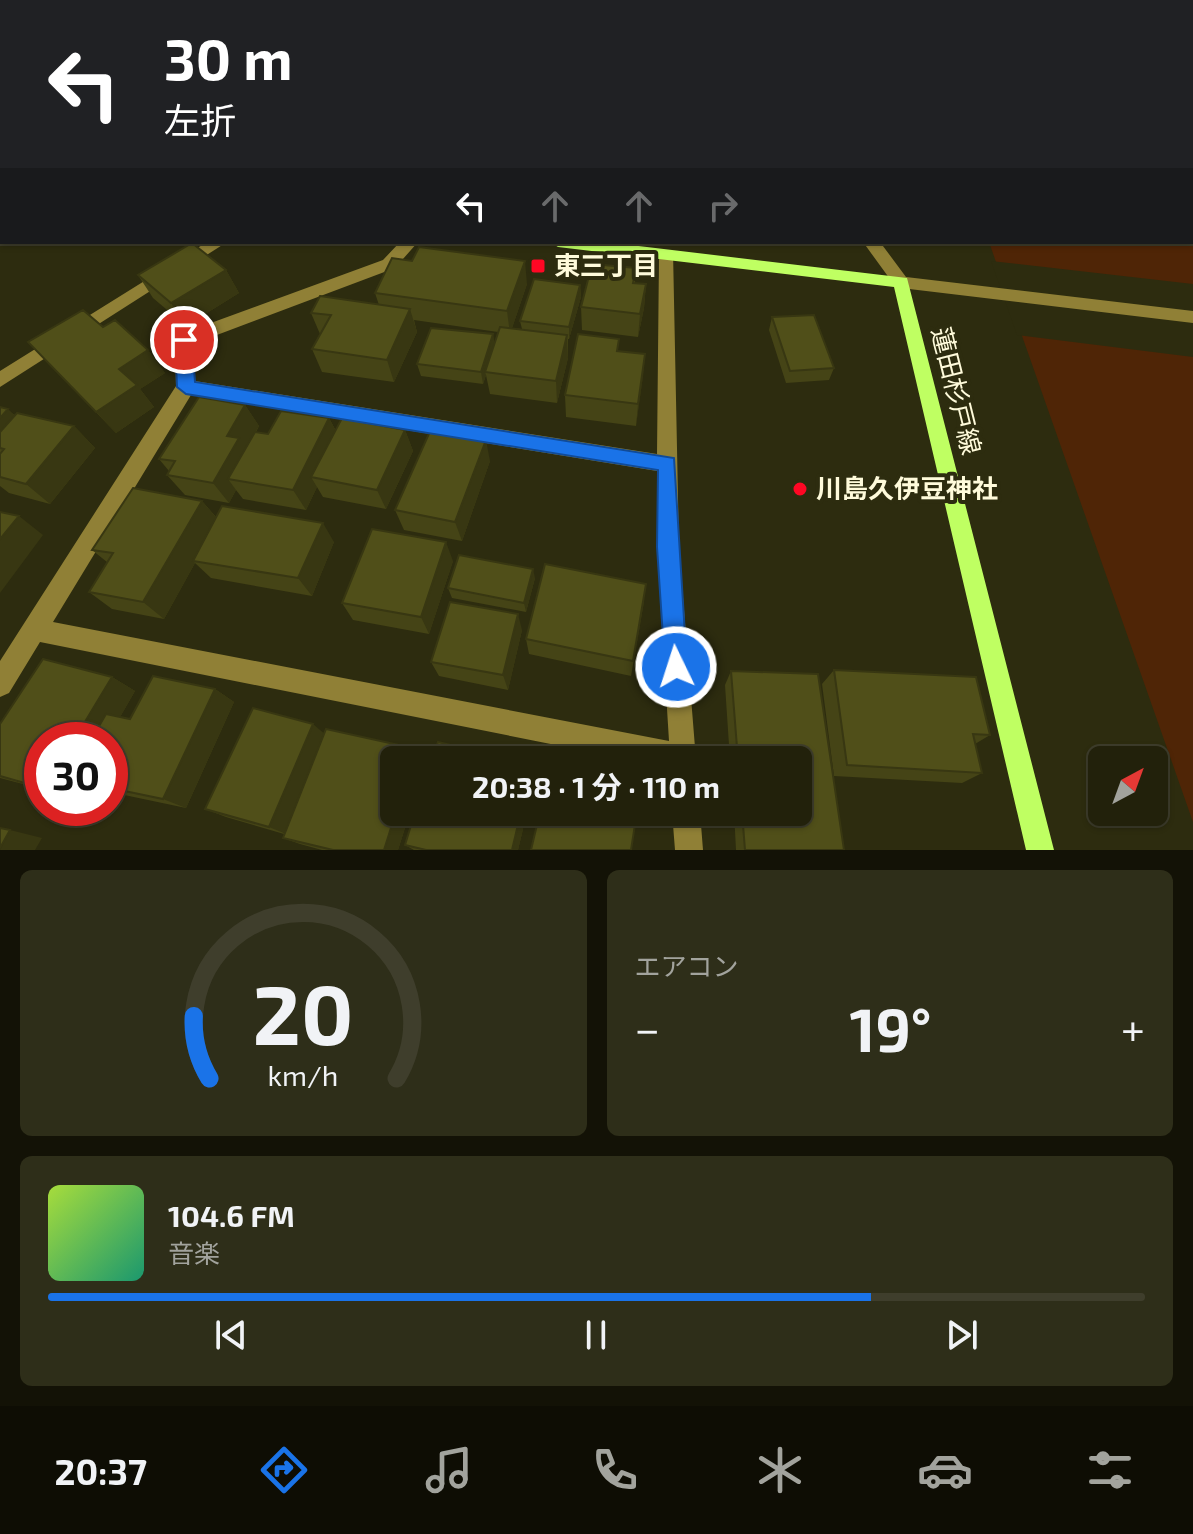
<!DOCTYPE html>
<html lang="ja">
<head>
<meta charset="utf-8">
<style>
	:root { --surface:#22210b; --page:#2e2e19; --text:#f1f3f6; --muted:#a2a39d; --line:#3f3e2c; --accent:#1a73e8 }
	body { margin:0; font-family:"Exo 2","Noto Sans JP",sans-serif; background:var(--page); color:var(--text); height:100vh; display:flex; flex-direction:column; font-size:30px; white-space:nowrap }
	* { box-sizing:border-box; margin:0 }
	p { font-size:26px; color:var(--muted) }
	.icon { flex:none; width:44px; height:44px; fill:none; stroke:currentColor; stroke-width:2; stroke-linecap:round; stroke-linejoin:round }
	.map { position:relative; height:850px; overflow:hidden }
	.details { display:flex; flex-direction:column; gap:20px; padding:20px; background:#131206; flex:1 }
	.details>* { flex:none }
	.guide { position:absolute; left:0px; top:0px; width:1194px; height:244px; box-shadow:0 2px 6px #0004,0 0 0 2px var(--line); background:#202124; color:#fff; overflow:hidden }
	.needle { width:52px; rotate:41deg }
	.buttons { position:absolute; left:1088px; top:746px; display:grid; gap:16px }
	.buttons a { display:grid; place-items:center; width:80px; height:80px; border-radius:12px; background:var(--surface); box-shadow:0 2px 6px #0004,0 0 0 2px var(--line); font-size:40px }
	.speed { position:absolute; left:24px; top:722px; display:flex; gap:16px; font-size:40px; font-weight:700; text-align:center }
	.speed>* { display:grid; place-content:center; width:104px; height:104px; border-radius:50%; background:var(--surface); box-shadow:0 2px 6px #0004,0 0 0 2px var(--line); line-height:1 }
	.speed .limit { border:12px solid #d22; background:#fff; color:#111 }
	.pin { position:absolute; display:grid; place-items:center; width:68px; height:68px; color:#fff; margin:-34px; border:4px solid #fff; border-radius:50%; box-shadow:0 2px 8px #0007 }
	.me { position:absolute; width:88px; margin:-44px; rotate:356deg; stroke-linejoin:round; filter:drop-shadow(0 0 6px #0008) }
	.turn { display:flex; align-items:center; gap:28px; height:168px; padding:0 32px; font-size:36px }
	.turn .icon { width:104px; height:104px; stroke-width:2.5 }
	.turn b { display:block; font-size:56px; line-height:68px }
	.lanes { display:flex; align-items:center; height:76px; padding:0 32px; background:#0003; justify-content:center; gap:40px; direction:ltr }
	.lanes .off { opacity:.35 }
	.big { font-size:60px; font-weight:700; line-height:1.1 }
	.details .widget { flex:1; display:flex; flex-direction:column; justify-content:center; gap:12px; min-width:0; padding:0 28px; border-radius:12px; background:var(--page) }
	.details .dial { align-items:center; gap:0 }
	.dial svg { height:208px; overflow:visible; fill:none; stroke:var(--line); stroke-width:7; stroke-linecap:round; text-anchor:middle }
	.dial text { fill:var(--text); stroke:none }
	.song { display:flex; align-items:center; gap:24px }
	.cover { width:96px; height:96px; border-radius:12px; background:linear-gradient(135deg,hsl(80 70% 55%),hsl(160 70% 35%)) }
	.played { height:8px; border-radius:4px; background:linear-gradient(90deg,var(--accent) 75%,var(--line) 75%) }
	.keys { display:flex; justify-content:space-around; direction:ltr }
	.heat { display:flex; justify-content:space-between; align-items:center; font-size:44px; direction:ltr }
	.details .tiles { flex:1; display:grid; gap:20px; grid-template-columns:1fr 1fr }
	.widget:last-child { grid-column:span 2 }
	.trip { position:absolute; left:380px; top:746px; width:432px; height:80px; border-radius:12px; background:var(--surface); box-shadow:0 2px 6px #0004,0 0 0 2px var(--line); font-weight:700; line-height:80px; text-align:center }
	.menu { display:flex; height:128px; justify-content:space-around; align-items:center; background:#0e0d04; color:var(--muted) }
	.menu .icon { width:56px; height:56px }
	.menu .active { color:var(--accent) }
	.menu b { font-size:36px; color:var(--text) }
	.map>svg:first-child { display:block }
	.water { fill:#4f2506 }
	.pier { fill:#2d2c0f }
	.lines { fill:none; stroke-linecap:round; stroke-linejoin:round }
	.minor { fill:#908036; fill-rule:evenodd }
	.major { fill:#bfff62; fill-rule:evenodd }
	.highway { fill:#56ff8a; fill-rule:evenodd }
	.wall { fill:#454416 }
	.shaded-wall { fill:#383712 }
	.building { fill:#504f19; stroke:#383712; stroke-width:2 }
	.route { fill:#1a73e8; stroke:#114b97; stroke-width:2 }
	.poi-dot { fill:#ff0724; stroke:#2d2c0f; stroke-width:3 }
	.labels { text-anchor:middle; stroke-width:8; stroke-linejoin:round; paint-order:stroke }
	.poi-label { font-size:26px; font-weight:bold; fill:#fffbdb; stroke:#2d2c0f; text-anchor:start }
	.street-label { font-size:26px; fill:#fffbdb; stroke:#2d2c0f }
</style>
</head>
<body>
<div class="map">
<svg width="1193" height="850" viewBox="0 0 1193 850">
	<rect width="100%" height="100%" fill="#2d2c0f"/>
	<path class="water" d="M1192,69l1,1v752l-204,-580h203z"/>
	<path class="pier" d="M991,261l202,23v73l-176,-22z"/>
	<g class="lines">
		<path class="minor" d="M540,0h16l2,2h-16z
			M571,0h12l-13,2z
			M863,0h12l1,2h-12z
			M207,242h20l-227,145v-16z
			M400,242h18l-23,26 -202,76 2,37 462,73 2,-199 2,-4h12l6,296 17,213h-65l-591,-118 -31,51 -9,4v-36l176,-275 -1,-46 3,-5 205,-75zM191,395l466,76v76l12,194 -616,-119z
			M863,242h17l26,35 287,34v12l-292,-35 -6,-2z
			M672,812h28l3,38h-28z"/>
		<path class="major" d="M0,172h2v10h-2z
			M550,242h55l302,36 147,572h-28l-132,-563 -336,-40z"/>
		<path class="highway" d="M116,0h16l-17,2z
			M163,0h15l-16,2z
			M2,79v10l-2,1v-10z
			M0,118h2l-2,12z"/>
	</g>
	<path class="wall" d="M268,0h82l-1,2h-80z
		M650,0h70l-1,2h-69z
		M728,0h62v2h-62z
		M794,0h53l-1,2h-52z
		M636,268l-1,15 11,1 -2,24 -6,29 -56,-7 -1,-23z
		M226,270l13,23 -53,33 -33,-28 -15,-23z
		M527,284l-15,44 10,1 -2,-8 60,-36 1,12 -12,42h-1v19l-11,45 -67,-9 -4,-19 -3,9 -62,-8 -4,-12 76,-30 1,10 4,-12 -84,-12 3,12 -23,50 -72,-10 -10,-23 8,-15 -9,-21 68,-8 -4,-12z
		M772,317l62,51 -5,12 -43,3 -17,-53z
		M103,327l45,23 17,23 -25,16 14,18 -38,26 -88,-91z
		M619,351l26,3 -9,72 -70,-9 -1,-22z
		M245,405l14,21 -3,6 12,2 61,-16 7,13 69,-1 8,21 -27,58 -63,-12 -6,-10 -11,23 -63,-11 -7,-9 -7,13 -44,-8 -18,-20 2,-4 -10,-12z
		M0,407l15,8 59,11 21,22 -45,56 -41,-11 -9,-7z
		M490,461l-28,80 -58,-11 -9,-20z
		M202,501l14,16 118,25 -22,54 -101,-18 -16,-15 -31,56 -52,-10 -23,-17 18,-30 -15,-12z
		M453,561l-24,73 -76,-14 -11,-17z
		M535,578l-9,34 -74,-14 -4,-10z
		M644,601l-13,75 -102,-22 -3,-15z
		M522,630l-14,60 -69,-14 -8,-14z
		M834,670l156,65 -15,9 7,29 -20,10 -128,-7 -12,-92z
		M731,671l87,3 26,176h-108l-2,-38h64v-52h-68l-5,-75z
		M112,677l23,14 -15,26 10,2 85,-30 19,13 -48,106 -76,-16v-52h-68v49l-42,-11v-54z
		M324,733l93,16 9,11h-32v52h16l-12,38h-76l-22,-6 -17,-6 1,-4 -58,-17 -21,-8z
		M415,812h112l-9,38h-104l-9,-5z"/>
	<path class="shaded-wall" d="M240,0h15l1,2h-18z
		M525,261l2,23 -17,50 -3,-23z
		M226,270l13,23 -53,33 -15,-23z
		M646,284l-2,24 -6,29 2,-23z
		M580,285l1,12 -12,42v-12z
		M410,309l7,23 -23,50 -7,-22z
		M493,334l2,12 -10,26 1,3 -3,9 -2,-12z
		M567,335l1,23 -11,45 -1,-22z
		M148,350l17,23 -25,16 14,18 -38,26 -20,-21 23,-43z
		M645,354l-2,23 -7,49 2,-22z
		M245,405l14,21 -31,53 8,11 -7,13 -16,-20 14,-47z
		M8,409l23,22 -27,18 -4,-1v-30z
		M329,418l11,21 -29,38 6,10 -11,23 -13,-20z
		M74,426l21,22 -45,56 -24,-20z
		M405,430l8,21 -27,58 -9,-19z
		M486,440l4,21 -28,80 -7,-19z
		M202,501l17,20 -26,40 2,2 -31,56 -21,-17z
		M19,516l24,19 -43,58v-54z
		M323,523l11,19 -22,54 -14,-18z
		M446,542l7,19 -24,73 -8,-17z
		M533,569l2,9 -9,34 -2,-9z
		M518,614l4,16 -14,60 -5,-15z
		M112,677l23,14 -28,49h-33z
		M215,689l19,13 -48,106 -23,-9z
		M313,724l14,12 -41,98 -17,-7z
		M417,749l9,11h-13z
		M396,812h14l-12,38h-14z
		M521,812h6l-9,38h-6z
		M10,830l32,8 -7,12h-35z"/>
	<path class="building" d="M178,0h62l-2,2h-47z
		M484,0h31l6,2h-41z
		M765,0h25v2h-25z
		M192,243l34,27 -55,33 -33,-28z
		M419,247l106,14 -18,50 -132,-18 17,-35 20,3z
		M592,264l44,4 -3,15 13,1 -6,30 -59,-7z
		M534,279l46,6 -11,42 -49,-6z
		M320,296l90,13 -23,51 -75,-11 19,-34 -20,-2z
		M83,310l20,17 12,-7 33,30 -29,19 18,16 -41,27 -68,-70z
		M814,315l20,53 -44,3 -18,-54z
		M500,327l67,8 -11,46 -71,-9z
		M431,328l62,6 -12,38 -64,-8z
		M578,334l41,5 -2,12 28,3 -7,50 -73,-9z
		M199,397l46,8 -18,31 12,2 -26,45 -46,-8 8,-14 -16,-2z
		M0,407l8,2 -8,9z
		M281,411l48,7 -36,72 -65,-11 27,-47 13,2z
		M17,413l57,13 -48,58 -26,-7v-23l4,-5 -4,-1v-16z
		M342,418l63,12 -28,60 -66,-13z
		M431,429l55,11 -31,82 -60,-12z
		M133,488l69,13 -59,101 -54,-10 24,-39 -21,-3z
		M222,506l101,17 -25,55 -105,-17z
		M0,512l19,4 -19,23z
		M372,529l74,13 -25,75 -79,-14z
		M459,555l74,14 -9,34 -76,-15z
		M545,564l101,20 -13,77 -107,-22z
		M450,602l68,12 -15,61 -72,-13z
		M43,659l69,18 -38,63h-32v48l-42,-12v-52z
		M834,670l142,7 14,58 -17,-1 9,39 -135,-8z
		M731,671l87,3 26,176h-99l-3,-38h56v-52h-60z
		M153,676l62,13 -52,110 -53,-11v-48h-19l15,-26 24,5z
		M253,708l60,16 -44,103 -64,-18z
		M326,729l91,20 -4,11h-19v52h2l-12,38h-51l-50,-12z
		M438,742l75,18h-81z
		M415,812h106l-9,38h-86l-21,-5z
		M540,812h97l-6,38h-100z
		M0,828l10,2 -10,18z"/>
	<path class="route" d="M184,334l8,6 3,42 479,76 13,209 -3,8 -8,3 -8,-3 -3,-8 -8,-120 1,-77 -472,-76 -9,-7 -2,-47z"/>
	<g class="poi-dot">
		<rect x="530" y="258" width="16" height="16" rx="4"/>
		<circle cx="800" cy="489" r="8"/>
	</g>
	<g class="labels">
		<g class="poi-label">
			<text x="554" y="275">東三丁目</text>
			<text x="816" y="498">川島久伊豆神社</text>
		</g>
		<g class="street-label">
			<text transform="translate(956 391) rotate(76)" y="9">蓮田杉戸線</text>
		</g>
	</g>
</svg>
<div class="buttons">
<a><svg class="needle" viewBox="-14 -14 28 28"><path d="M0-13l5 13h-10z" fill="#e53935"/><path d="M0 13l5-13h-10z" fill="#a2a39d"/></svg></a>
</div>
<div class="speed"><div class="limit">30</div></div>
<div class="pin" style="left:184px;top:340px;background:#d93025"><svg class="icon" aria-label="arrive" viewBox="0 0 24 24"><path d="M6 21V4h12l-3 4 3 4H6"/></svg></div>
<svg class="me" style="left:676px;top:667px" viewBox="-20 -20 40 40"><circle r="17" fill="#1a73e8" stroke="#fff" stroke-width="3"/><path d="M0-11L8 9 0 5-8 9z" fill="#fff"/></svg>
<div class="trip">20:38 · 1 分 · 110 m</div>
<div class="guide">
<div class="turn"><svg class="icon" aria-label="left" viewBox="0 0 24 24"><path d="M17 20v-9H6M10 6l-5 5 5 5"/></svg><div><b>30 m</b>左折</div></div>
<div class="lanes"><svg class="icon" aria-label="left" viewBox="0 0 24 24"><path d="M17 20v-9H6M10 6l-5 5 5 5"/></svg><svg class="icon off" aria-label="ahead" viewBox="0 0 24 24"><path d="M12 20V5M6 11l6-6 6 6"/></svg><svg class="icon off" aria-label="ahead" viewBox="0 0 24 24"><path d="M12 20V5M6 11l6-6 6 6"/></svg><svg class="icon off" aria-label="right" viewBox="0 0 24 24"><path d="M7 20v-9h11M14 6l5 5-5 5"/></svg></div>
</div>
</div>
<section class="details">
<div class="tiles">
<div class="widget dial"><svg viewBox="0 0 100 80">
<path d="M14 69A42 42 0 1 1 86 69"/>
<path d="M14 69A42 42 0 0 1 8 45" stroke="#1a73e8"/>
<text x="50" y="56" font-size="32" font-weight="700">20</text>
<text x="50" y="72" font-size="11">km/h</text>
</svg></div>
<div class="widget"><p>エアコン</p>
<div class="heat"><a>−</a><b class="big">19°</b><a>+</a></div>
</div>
<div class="widget">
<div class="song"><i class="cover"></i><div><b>104.6 FM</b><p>音楽</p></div></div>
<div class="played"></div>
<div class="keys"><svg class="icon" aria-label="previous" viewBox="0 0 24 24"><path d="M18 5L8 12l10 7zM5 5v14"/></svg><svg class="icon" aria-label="pause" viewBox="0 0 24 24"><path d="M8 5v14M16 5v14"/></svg><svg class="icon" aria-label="next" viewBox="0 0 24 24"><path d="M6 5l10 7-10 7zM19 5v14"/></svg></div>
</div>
</div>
</section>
<nav class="menu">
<b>20:37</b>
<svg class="icon active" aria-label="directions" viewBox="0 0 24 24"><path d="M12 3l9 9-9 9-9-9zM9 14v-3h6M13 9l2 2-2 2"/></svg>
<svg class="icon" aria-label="music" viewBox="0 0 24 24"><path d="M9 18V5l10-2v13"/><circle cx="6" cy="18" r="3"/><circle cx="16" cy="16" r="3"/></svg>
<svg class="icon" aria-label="phone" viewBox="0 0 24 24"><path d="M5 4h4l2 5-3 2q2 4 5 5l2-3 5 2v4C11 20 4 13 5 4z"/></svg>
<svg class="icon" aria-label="climate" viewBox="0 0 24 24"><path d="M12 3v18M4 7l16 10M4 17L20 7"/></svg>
<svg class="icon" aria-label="car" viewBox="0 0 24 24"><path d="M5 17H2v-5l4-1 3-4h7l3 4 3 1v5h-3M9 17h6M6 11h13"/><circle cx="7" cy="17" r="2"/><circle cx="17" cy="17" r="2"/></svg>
<svg class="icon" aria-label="filters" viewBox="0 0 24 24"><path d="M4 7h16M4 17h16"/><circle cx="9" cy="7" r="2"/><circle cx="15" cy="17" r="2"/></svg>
</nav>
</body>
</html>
